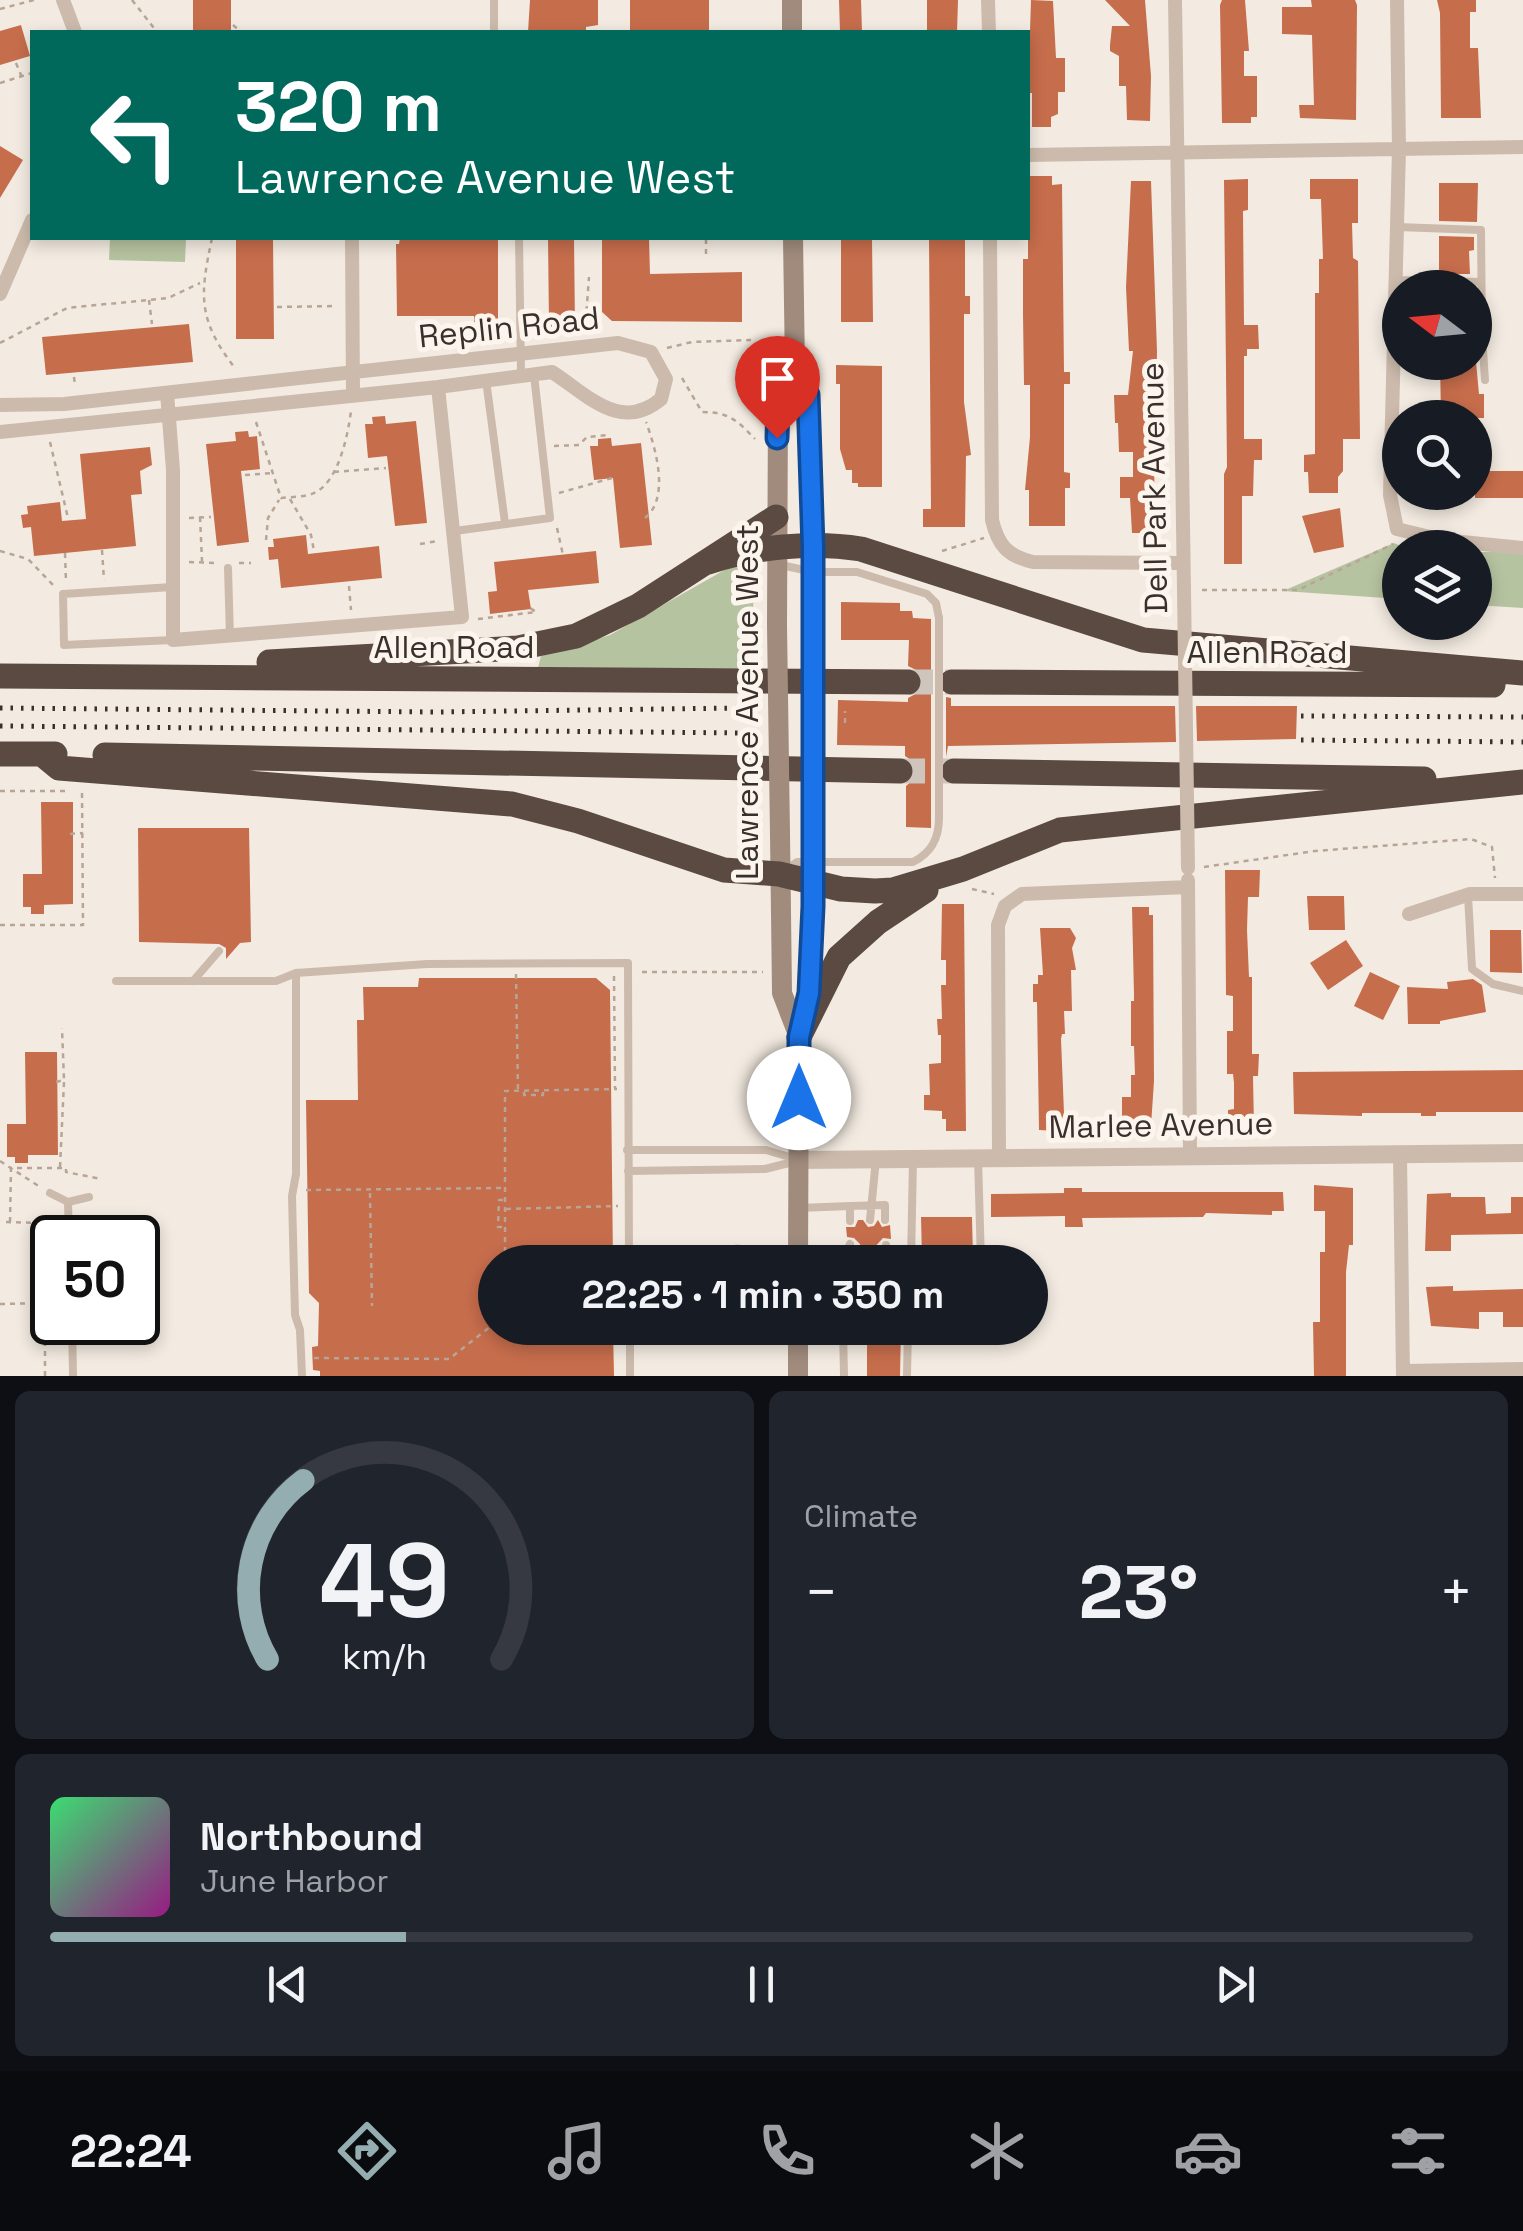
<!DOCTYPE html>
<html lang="en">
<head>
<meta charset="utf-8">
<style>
	:root { --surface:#171b24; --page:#20242c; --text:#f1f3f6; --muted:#9ea1a6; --line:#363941; --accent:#93adb1 }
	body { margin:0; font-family:"Space Grotesk",sans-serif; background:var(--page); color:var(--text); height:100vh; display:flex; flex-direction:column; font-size:38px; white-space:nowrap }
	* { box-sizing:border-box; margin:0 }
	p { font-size:32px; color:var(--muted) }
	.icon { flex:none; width:55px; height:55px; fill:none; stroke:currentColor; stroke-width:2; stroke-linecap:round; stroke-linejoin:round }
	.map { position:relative; height:1376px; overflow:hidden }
	.sheet { display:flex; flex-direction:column; gap:15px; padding:15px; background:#0d0f14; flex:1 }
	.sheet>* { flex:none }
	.banner { position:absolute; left:30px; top:30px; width:1000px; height:210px; border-radius:0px; box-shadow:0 5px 15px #0003; background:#00695c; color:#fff; overflow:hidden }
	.needle { width:65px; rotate:286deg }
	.buttons { position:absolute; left:1382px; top:270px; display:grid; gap:20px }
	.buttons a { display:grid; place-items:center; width:110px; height:110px; border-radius:50%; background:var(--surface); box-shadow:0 5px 15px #0003; font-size:50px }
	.speed { position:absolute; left:30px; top:1215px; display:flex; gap:20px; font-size:50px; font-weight:700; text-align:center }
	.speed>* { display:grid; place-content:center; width:130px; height:130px; border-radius:50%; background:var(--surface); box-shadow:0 5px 15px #0003; line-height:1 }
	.speed .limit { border:5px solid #111; border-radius:15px; background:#fff; color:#111 }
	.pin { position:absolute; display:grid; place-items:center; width:85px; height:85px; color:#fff; margin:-102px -42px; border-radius:50% 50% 50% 0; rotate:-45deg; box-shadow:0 0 10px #0007 }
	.pin .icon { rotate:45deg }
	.me { position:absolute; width:110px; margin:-55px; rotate:0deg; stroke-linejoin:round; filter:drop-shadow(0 0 8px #0008) }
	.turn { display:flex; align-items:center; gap:35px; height:210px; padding:0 40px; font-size:45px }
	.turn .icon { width:130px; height:130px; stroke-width:2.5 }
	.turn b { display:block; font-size:70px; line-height:85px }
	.big { font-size:75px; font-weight:700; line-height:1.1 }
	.sheet .card { flex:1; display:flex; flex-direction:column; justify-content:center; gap:15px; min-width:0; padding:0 35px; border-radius:15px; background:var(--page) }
	.sheet .dial { align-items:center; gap:0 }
	.dial svg { height:260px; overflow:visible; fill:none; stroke:var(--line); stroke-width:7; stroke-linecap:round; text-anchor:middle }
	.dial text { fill:var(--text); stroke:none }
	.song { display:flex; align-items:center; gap:30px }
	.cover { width:120px; height:120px; border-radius:15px; background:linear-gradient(135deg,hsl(140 70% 55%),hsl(310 70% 35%)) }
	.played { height:10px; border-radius:5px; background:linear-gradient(90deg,var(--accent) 25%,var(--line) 25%) }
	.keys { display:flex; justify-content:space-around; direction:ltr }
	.heat { display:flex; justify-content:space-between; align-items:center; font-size:55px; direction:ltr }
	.sheet .tiles { flex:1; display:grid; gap:15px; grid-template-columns:1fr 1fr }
	.card:last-child { grid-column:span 2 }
	.trip { position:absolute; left:478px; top:1245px; width:570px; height:100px; border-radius:50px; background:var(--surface); box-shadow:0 5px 15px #0003; font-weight:700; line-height:100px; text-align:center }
	.tabs { display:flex; height:160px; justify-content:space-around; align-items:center; background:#090b0e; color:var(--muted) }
	.tabs .icon { width:70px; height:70px }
	.tabs .selected { color:var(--accent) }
	.tabs b { font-size:45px; color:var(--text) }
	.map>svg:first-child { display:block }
	.green { fill:#b6c3a0 }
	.building { fill:#c66d4c }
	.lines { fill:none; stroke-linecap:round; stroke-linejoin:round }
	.motorway-tunnel { stroke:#cec6bd; stroke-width:25; stroke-dasharray:25 12; stroke-linecap:butt }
	.path { stroke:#b8a596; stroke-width:2.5; stroke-dasharray:5 5; stroke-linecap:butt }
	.service { stroke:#ccbbac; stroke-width:8 }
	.minor { stroke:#ccbbac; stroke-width:14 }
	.tertiary { stroke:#ccbbac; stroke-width:18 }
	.secondary { stroke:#a08b7d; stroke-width:20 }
	.motorway { stroke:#5b4a42; stroke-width:25 }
	.rail { stroke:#3a302b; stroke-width:5; stroke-dasharray:2.5 8; stroke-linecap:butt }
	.service-bridge { stroke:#ccbbac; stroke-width:8 }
	.minor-bridge { stroke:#ccbbac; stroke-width:14 }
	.secondary-bridge { stroke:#a08b7d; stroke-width:20 }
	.route-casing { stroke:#114b97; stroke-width:25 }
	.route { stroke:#1a73e8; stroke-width:18 }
	.labels { text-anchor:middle; stroke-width:10; stroke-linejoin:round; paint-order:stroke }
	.street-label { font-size:32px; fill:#3a302b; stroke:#fbf5ed }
</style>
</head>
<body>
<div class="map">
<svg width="1523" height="1376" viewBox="0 0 1523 1376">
	<rect width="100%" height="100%" fill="#f3ebe1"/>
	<path class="green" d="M110,238h76l-1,24 -76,-2z
		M1394,543l9,4 -3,1v51l-117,-8z
		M1475,552h48v56l-48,-3z
		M756,562l3,4c-1,20 -7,38 -8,59h-5v43h-208l3,-12 69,-21 125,-71z"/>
	<path class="building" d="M193,0h38v32h-38z
		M530,0h68v25l-12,2v5h-58z
		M630,0h79v32h-79z
		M839,0h22l1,32h-22z
		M927,0h31l-1,32h-30z
		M1031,0l22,1 3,57h9v34h-7v22l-7,3v10h-19v-34h-4z
		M1105,0h40l6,76 -1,45 -23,-1 -1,-34h-7v-30l-9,-5v-6l2,-19h18z
		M1222,0h23l4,51h-5v25h13v41h-6v6h-29l-2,-118z
		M1311,0h44l2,5 -1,115 -56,-2 -1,-13h15l-2,-70 -30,-1v-27h30z
		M1437,0h39v12h-6v36h8l3,70h-40l-1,-105z
		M21,25l9,31 -30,9v-34z
		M0,146l23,14 -23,38z
		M1028,176h24v9l10,-1 2,188h6v12h-6v88l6,1v15h-5v38h-36v-36h-4l5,-53v-52h-6l-1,-71v-55h5z
		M1248,179v31l-5,1 1,114h14l1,24h-12v7h-3v83h18v21h-8l-1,36h-11v68h-18v-90l3,-7 -3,-287z
		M1310,179h48v44h-6l1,35 5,3 2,178h-17v32l-5,6v16h-29l-1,-21h-4v-17l11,-1v-161h4v-34h4l-2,-60h-11z
		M1131,181h20l6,170 -1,60h-3l2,104 -6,18h-17l-2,-35h-10v-21h13v-25h-14l-1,-29h-3l-1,-28h14l5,-44h-4l-3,-64z
		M1439,183h39l-1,39 -38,-1z
		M1439,236l35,1v13l-5,1 1,23h-31z
		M236,238h37l1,101h-38z
		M400,238h98v95h-24v-17h-77l-1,-72h3z
		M548,238h26l1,89h-25l-1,-3z
		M602,238h47l1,36 92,-2v50l-130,-1 -10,-9z
		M841,238h31l1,84h-32z
		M929,238h36v58h5v18h-6v88l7,53 -5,1 -1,71h-42v-18h8z
		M189,324l4,38 -147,13 -4,-38z
		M1440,362h36l3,32h5v24h-43z
		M836,365l46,1v121h-24v-4h-6v-13h-6l-6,-21v-65h-4z
		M385,416l1,8 30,-3 11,102 -32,3 -8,-70 -19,2 -3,-34h8l-1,-7z
		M248,431l1,6 8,-1 3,33 -19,2 8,71 -32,4 -11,-102 30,-3 -1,-9z
		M611,438l1,8 29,-3 11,102 -32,3 -7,-70 -19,2 -4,-34h8v-7z
		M150,447l2,18 -12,6 2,23 -11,1 5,51 -102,10 -3,-29 -8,1 -2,-13 7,-1 -1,-8 33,-4 2,19 24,-2 -6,-65z
		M1475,471h48v27h-48z
		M1340,508l4,39 -30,6 -12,-37z
		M306,535l2,19 71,-8 3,32 -101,10 -3,-29 -9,1 -1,-13h6l-1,-8z
		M596,551l3,32 -71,7 3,19 -41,5 -2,-22 9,-1 -3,-29z
		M841,602l59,1v8h12l1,7 18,1v209l-25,-1v-41l7,-6 3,-10 -2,-8 -9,-6v-10l-68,-1 1,-45 70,2v-4l13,-7 3,-8 -2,-10 -14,-7 1,-26h-68z
		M946,697l5,1v8h224l1,36 -228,4 -2,11z
		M1196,706h101l-1,33 -99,2z
		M41,802h32v102l-29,1v9h-13v-7h-8v-33h19z
		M138,828h111l2,114 -11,1 -14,16v-11l-7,-4 -80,-2z
		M1225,870h35l-1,27h-11l-1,33 2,47h3v77h7l-1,22h-5l1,52h-26v-18l6,-1v-26l-1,-9h-6v-43h6v-35l-7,-1z
		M1307,896h37l1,34h-36z
		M942,904h22l2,227h-20v-12h-4v-8l-18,-1v-15h6l-1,-31 12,-1v-28h-3l-1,-16h5l-1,-34h5v-25h-5z
		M1132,907h17v8h4l1,166 -3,45 -4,4 -25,-3v-30h9v-22h4l-1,-29h-3v-45h3v-6z
		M1040,928h30l6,10 -4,10 4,22h-5l1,41h-8l1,23h-3l-1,5 3,74h12v19l-37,-2 -2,-128h-4v-18h5v-9h5z
		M1490,930h31l1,43 -32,-1z
		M1346,940l17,26 -35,24 -18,-27z
		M1370,972l30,14 -17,34 -29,-14z
		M419,978h177l14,12 3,272h-118v66h118l1,48h-294v-5l-7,-1 -1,-23 6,-1 1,-43 -10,-10 -3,-193h52l-1,-80h7l-1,-33h55z
		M1473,979l9,6 4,27 -46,9v3h-32l-1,-37 41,2 -1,-7z
		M25,1052h32l1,103h-30v8h-13v-6h-8v-33h19z
		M1523,1070v42h-87v4h-15v-3h-59v3l-68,-2 -1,-42z
		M1314,1185l39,3v57h-4l-3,27v104h-32l-1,-54h7v-70h5v-41h-11z
		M1064,1188h18v4h201l1,19h-12v4l-66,-2 -3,4 -121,1 1,9h-18v-11l-74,1v-23l73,-1z
		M1451,1193v4h34l1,17 25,-1v-16h12v37l-72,1v16h-26l2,-57z
		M921,1217h51l1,41h-51z
		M858,1220h5l5,7 6,-1 4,-6 4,7 8,-2 1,14 -8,-1 -11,12v6l7,6h-19v-18l-6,-6 -7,-1 -1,-10h9z
		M1453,1286v5l70,-2v38h-20v-15h-24v17l-48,-3 -5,-39z
		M867,1328h34l-1,48h-33z"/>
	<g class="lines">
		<path class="motorway-tunnel" d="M908,682h44
			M900,771h54"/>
		<path class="path" d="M132,0l25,32
			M0,9l34,-9
			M233,25l8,7
			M16,63l5,12
			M0,83l32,-10
			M212,238c-12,57 -15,81 23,130
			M706,254v-16
			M149,300l3,24
			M277,307l58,-1
			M585,331l4,-54
			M0,343l67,-35 101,-10 32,-15
			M667,348l25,-6 59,-2
			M74,377l1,9
			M682,378l20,34c26,0 35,8 53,27
			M256,422l25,76c10,-1 25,-1 33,-5 25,-11 34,-59 37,-82
			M50,442l18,76
			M554,446l25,-1 8,-8 21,-2
			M334,472l52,-4
			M245,475l27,-2
			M559,493l53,-15
			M290,499l21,36 3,16
			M200,517l2,44
			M189,518l22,-1
			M645,518c25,-20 11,-69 1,-96
			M557,528l6,27
			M266,540l2,-22 11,-18
			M420,544l18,-3
			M102,550l2,30
			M0,551l28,8 26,27
			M942,551l42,-13
			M65,553l1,29
			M189,562l27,1
			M239,563h12
			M349,586l2,24
			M1202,590h96l95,-46
			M478,619l58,-7 -6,-4
			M755,722v-14
			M845,723v-12
			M0,791h69
			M70,834l13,-1
			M1204,867l111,-16 156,-12 21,8 3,31
			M972,889l22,5
			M0,925h83l-1,-134
			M642,972h121
			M516,974l2,117
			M614,976l1,112
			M56,1082l8,-2 -2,-52
			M524,1092v3h19v-5
			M0,1161l40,26
			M60,1167l4,-85
			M306,1190l197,-2
			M370,1193l2,113
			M503,1200h-4l-1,27h5
			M506,1209l112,-3
			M6,1222l33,1 12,6 5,-3
			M10,1222l1,-54h55v4l35,7
			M735,1246h8l11,11h12
			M505,1262v-171l112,-2
			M0,1304l43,-1
			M314,1358l135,1 46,-36
			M45,1376v-148"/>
		<path class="service" d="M494,0v32
			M1397,227l84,3 1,105h-7
			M519,238l2,136
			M1396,280l85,2
			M1482,335l3,45
			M486,380l19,143
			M455,531l95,-13 -16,-143
			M781,565l32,7h44l70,22 9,9 3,15
			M228,568l2,69
			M172,587l-109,7 1,51 109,-5
			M787,869l10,-7h116c18,-9 26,-23 26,-44
			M1468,895l4,74 21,15 30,7
			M116,981h160l20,-8
			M193,981l26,-30
			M627,1150h139l30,9
			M978,1158l3,104
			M628,1171l137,-2 32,-8
			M50,1193l18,9 1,36
			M68,1202l21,-5
			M850,1206l35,-1v15
			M799,1208l51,-2v15
			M870,1220l6,-61
			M879,1253h7v-8
			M841,1262l9,-18
			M911,1262l2,-103
			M72,1322l1,54
			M630,1328v48
			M843,1328l1,48
			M302,1376l-2,-46 -5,-15 -3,-119 4,-22v-201l131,-9 201,-1 1,299
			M907,1376l1,-48"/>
		<path class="minor" d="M63,0l12,32
			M988,0l1,32
			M1175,0l9,590
			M1397,0l2,149 -9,346 7,34 45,11 81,8
			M1028,155l495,-8
			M352,238l1,156
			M990,238l2,282c6,25 15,36 41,42l149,1
			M0,294l32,-74
			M167,393l6,77v170l289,-23 -24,-230
			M0,405l64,-1 554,-61 33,9 15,27 -5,20c-41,34 -73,-4 -109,-27l-114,15 -438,45
			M1188,880l2,274
			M1409,914l61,-20h53
			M1400,1154l3,222
			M999,1157l-1,-232 7,-19 17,-12 166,-7
			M1403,1371l120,-2"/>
		<path class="tertiary" d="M800,1160l723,-7"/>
		<path class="secondary" d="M792,0v32
			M795,368l13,27 5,230
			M777,625l1,-221 17,-36 -2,-130
			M780,834l2,159 17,44
			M798,1262l1,-225 10,-44 5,-197
			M798,1328v48"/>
		<path class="motorway" d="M708,562c46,-15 104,-21 153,-13l282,91 380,33
			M269,662l249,-14 58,-12 62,-30 138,-89
			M0,676l908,6
			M952,682l541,3
			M0,754h55
			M42,754l17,14 453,36 66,17 146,49 55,4 62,15 34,2 18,-1 70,-21 97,-39 463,-48
			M105,755l795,16
			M954,771l470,8
			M799,1037l40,-80 39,-35 48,-32"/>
		<path class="rail" d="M0,708l436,4 301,-4
			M1301,716l222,1
			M0,726l744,7
			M1301,740l222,2"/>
		<path class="service-bridge" d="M939,818v-200"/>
		<path class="minor-bridge" d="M1184,590l4,278"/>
		<path class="secondary-bridge" d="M777,625l3,209
			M813,625l1,171"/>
	</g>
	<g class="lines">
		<g class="route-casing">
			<path id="route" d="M777,438l1,-34 17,-36 13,27 5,152v359l-4,87 -10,44v61"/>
		</g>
		<use href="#route" class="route"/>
	</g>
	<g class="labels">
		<g class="street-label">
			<text transform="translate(509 327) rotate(-6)" y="11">Replin Road</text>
			<text transform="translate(1154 488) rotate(-91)" y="11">Dell Park Avenue</text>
			<text x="454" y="658">Allen Road</text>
			<text x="1267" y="663">Allen Road</text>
			<text transform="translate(747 702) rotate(-90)" y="11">Lawrence Avenue West</text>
			<text transform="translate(1161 1125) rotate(-1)" y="11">Marlee Avenue</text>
		</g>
	</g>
</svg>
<div class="buttons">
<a><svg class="needle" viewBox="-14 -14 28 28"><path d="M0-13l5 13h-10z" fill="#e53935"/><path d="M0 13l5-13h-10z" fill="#9ea1a6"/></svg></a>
<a><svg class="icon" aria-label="search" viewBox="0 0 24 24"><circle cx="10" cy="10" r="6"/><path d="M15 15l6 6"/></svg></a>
<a><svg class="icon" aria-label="layers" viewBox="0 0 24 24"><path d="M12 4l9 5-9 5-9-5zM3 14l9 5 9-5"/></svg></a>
</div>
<div class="speed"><div class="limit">50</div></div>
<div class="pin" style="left:777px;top:438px;background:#d93025"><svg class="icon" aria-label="arrive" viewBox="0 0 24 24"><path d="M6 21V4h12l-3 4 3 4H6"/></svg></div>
<svg class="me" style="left:799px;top:1098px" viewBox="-20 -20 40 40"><circle r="19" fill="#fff"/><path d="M0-13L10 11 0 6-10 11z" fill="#1a73e8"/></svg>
<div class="trip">22:25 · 1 min · 350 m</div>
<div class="banner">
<div class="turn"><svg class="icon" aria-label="left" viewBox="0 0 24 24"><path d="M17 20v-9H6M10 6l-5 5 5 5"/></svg><div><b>320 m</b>Lawrence Avenue West</div></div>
</div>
</div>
<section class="sheet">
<div class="tiles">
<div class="card dial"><svg viewBox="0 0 100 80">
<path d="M14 69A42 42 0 1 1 86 69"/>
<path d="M14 69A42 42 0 0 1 25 14" stroke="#93adb1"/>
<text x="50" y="56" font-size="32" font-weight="700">49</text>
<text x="50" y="72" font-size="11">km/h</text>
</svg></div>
<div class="card"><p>Climate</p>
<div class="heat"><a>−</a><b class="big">23°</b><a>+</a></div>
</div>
<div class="card">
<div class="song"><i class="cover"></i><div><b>Northbound</b><p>June Harbor</p></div></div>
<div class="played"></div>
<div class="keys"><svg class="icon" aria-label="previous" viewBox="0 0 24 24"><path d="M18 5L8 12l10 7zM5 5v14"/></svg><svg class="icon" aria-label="pause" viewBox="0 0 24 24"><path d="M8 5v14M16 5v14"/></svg><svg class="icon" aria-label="next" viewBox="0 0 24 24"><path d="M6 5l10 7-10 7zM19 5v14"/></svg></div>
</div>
</div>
</section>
<nav class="tabs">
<b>22:24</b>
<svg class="icon selected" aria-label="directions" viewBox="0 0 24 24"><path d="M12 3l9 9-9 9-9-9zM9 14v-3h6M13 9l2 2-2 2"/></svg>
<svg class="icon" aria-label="music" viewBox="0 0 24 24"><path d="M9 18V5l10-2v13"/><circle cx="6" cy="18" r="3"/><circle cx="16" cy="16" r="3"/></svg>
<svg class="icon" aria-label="phone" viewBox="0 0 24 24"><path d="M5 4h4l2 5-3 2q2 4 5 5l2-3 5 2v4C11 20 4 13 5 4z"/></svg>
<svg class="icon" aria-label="climate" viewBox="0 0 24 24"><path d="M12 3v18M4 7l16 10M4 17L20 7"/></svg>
<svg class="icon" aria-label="car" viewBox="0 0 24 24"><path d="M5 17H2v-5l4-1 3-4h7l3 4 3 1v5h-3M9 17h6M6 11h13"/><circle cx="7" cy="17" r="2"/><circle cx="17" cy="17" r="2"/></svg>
<svg class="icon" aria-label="filters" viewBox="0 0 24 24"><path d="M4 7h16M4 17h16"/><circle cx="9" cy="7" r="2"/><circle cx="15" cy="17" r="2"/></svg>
</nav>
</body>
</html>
